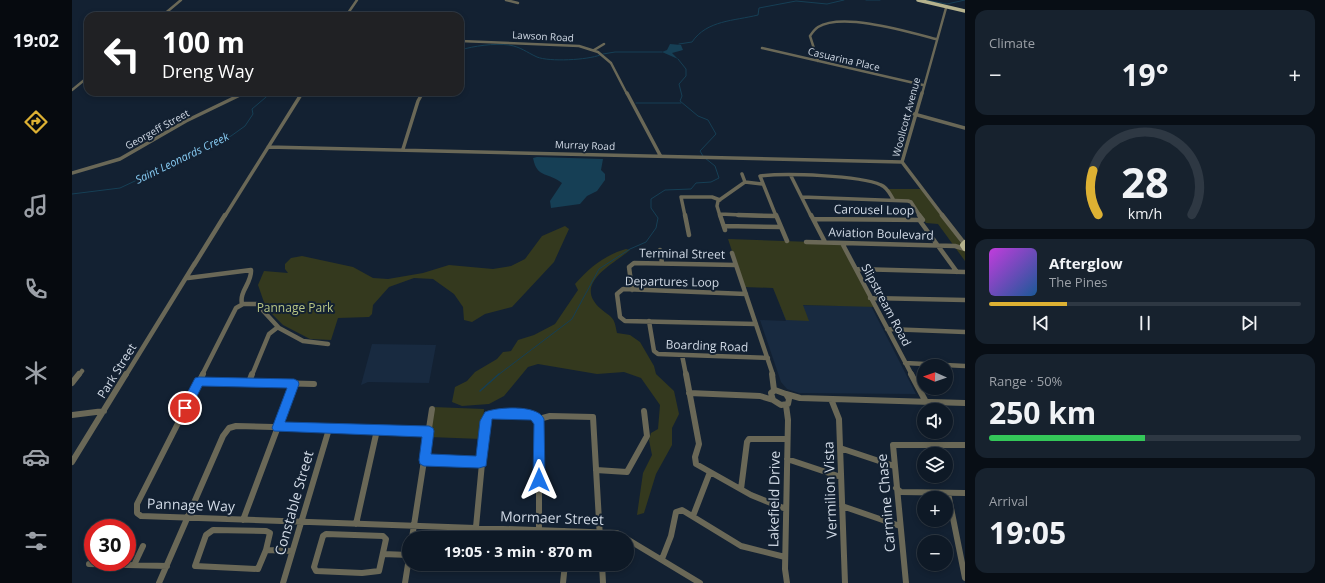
<!DOCTYPE html>
<html lang="en">
<head>
<meta charset="utf-8">
<style>
	:root { --surface:#0e1926; --page:#17222e; --text:#f1f3f6; --muted:#9ba0a7; --line:#2e3843; --accent:#ddb133 }
	body { margin:0; font-family:"Open Sans",sans-serif; background:var(--page); color:var(--text); height:100vh; display:flex; flex-direction:column; font-size:15px; white-space:nowrap }
	* { box-sizing:border-box; margin:0 }
	p { font-size:13px; color:var(--muted) }
	.icon { flex:none; width:22px; height:22px; fill:none; stroke:currentColor; stroke-width:2; stroke-linecap:round; stroke-linejoin:round }
	.map { position:relative; flex:1; overflow:hidden }
	.sheet { display:flex; flex-direction:column; gap:10px; padding:10px; background:#080e15; width:360px }
	.sheet>* { flex:none }
	.banner { position:absolute; left:12px; top:12px; width:380px; height:84px; border-radius:12px; box-shadow:0 2px 6px #0003,0 0 0 1px var(--line); background:#202124; color:#fff; overflow:hidden }
	.needle { width:26px; rotate:272deg }
	.tools { position:absolute; left:845px; top:359px; display:grid; gap:8px }
	.tools a { display:grid; place-items:center; width:36px; height:36px; border-radius:50%; background:var(--surface); box-shadow:0 2px 6px #0003,0 0 0 1px var(--line); font-size:20px }
	.speed { position:absolute; left:12px; top:519px; display:flex; gap:8px; font-size:20px; font-weight:700; text-align:center }
	.speed>* { display:grid; place-content:center; width:52px; height:52px; border-radius:50%; background:var(--surface); box-shadow:0 2px 6px #0003,0 0 0 1px var(--line); line-height:1 }
	.speed .limit { border:6px solid #d22; background:#fff; color:#111 }
	.pin { position:absolute; display:grid; place-items:center; width:34px; height:34px; color:#fff; margin:-17px; border:2px solid #fff; border-radius:50%; box-shadow:0 1px 4px #0007 }
	.me { position:absolute; width:44px; margin:-22px; rotate:0deg; stroke-linejoin:round; filter:drop-shadow(0 0 3px #0008) }
	.turn { display:flex; align-items:center; gap:14px; height:84px; padding:0 12px; font-size:18px }
	.turn .icon { width:52px; height:52px; stroke-width:2.5 }
	.turn b { display:block; font-size:28px; line-height:34px }
	.big { font-size:30px; font-weight:700; line-height:1.1 }
	.sheet .tile { flex:1; display:flex; flex-direction:column; justify-content:center; gap:6px; min-width:0; padding:0 14px; border-radius:12px; background:var(--page) }
	.sheet .dial { align-items:center; gap:0 }
	.dial svg { height:104px; overflow:visible; fill:none; stroke:var(--line); stroke-width:7; stroke-linecap:round; text-anchor:middle }
	.dial text { fill:var(--text); stroke:none }
	.song { display:flex; align-items:center; gap:12px }
	.cover { width:48px; height:48px; border-radius:6px; background:linear-gradient(135deg,hsl(290 70% 55%),hsl(210 70% 35%)) }
	.played { height:4px; border-radius:2px; background:linear-gradient(90deg,var(--accent) 25%,var(--line) 25%) }
	.keys { display:flex; justify-content:space-around; direction:ltr }
	.heat { display:flex; justify-content:space-between; align-items:center; font-size:22px; direction:ltr }
	.charge { height:6px; border-radius:3px; background:linear-gradient(90deg,#34c759 50%,var(--line) 0) }
	.trip { position:absolute; left:330px; top:531px; width:232px; height:40px; border-radius:20px; background:var(--surface); box-shadow:0 2px 6px #0003,0 0 0 1px var(--line); font-weight:700; line-height:40px; text-align:center }
	main { display:flex; flex:1; min-height:0 }
	.dock { display:flex; flex-direction:column; width:72px; justify-content:space-around; align-items:center; background:#060a0f; color:var(--muted) }
	.dock .icon { width:28px; height:28px }
	.dock .current { color:var(--accent) }
	.dock b { font-size:18px; color:var(--text) }
	.map>svg:first-child { display:block }
	.built { fill:#182a40 }
	.green { fill:#34391e }
	.water { fill:#163f55 }
	.lines { fill:none; stroke-linecap:round; stroke-linejoin:round }
	.stream-far1 { stroke:#163f55; stroke-width:1 }
	.stream { stroke:#163f55; stroke-width:1.5 }
	.minor-far3 { stroke:#6a6857; stroke-width:2.5 }
	.minor-far2 { stroke:#6a6857; stroke-width:3.5 }
	.minor-far1 { stroke:#6a6857; stroke-width:4.5 }
	.minor { stroke:#6a6857; stroke-width:6 }
	.major-far1 { stroke:#b5b28d; stroke-width:3.5 }
	.major { stroke:#b5b28d; stroke-width:6 }
	.route { fill:#1a73e8; stroke:#114b97 }
	.labels { text-anchor:middle; stroke-width:4; stroke-linejoin:round; paint-order:stroke }
	.far-street-label { font-size:10px; fill:#d1dae6; stroke:#132132 }
	.far-water-label { font-size:11px; font-style:italic; fill:#86caf2; stroke:#132132 }
	.street-label { font-size:12px; fill:#d1dae6; stroke:#132132 }
	.park-label { font-size:12px; fill:#b9c684; stroke:#132132 }
	.near-street-label { font-size:14px; fill:#d1dae6; stroke:#132132 }
</style>
</head>
<body>
<main>
<nav class="dock">
<b>19:02</b>
<svg class="icon current" aria-label="directions" viewBox="0 0 24 24"><path d="M12 3l9 9-9 9-9-9zM9 14v-3h6M13 9l2 2-2 2"/></svg>
<svg class="icon" aria-label="music" viewBox="0 0 24 24"><path d="M9 18V5l10-2v13"/><circle cx="6" cy="18" r="3"/><circle cx="16" cy="16" r="3"/></svg>
<svg class="icon" aria-label="phone" viewBox="0 0 24 24"><path d="M5 4h4l2 5-3 2q2 4 5 5l2-3 5 2v4C11 20 4 13 5 4z"/></svg>
<svg class="icon" aria-label="climate" viewBox="0 0 24 24"><path d="M12 3v18M4 7l16 10M4 17L20 7"/></svg>
<svg class="icon" aria-label="car" viewBox="0 0 24 24"><path d="M5 17H2v-5l4-1 3-4h7l3 4 3 1v5h-3M9 17h6M6 11h13"/><circle cx="7" cy="17" r="2"/><circle cx="17" cy="17" r="2"/></svg>
<svg class="icon" aria-label="filters" viewBox="0 0 24 24"><path d="M4 7h16M4 17h16"/><circle cx="9" cy="7" r="2"/><circle cx="15" cy="17" r="2"/></svg>
</nav>
<div class="map">
<svg width="893" height="583" viewBox="0 0 893 583">
	<rect width="100%" height="100%" fill="#132132"/>
	<path class="built" d="M708,305l91,1 45,88 -117,-1 -12,-4 -6,-7 -21,-62 26,1z
		M300,344l64,1 -7,38 -61,-1 -7,3z"/>
	<path class="green" d="M814,189h38l41,59v13l-27,-37 -12,-1 -15,-21 -18,-3z
		M493,226l4,3 -15,33 -42,45 -27,7 -13,8 -8,-2 -1,-13 -9,-13 -21,-15 -19,-1 -25,9 -16,18 -1,9 -3,3 -31,1 -7,22 -21,-1 -27,-14 -17,-17 -8,-23 6,-14 24,2 -3,-4v-5l6,-6 11,-2 51,11 20,11 15,1 35,-6 26,-8 44,4 18,-3 14,-7 17,-23z
		M656,239l114,4 34,64 -73,-2 6,16 -23,-1 -13,-32 -29,-1z
		M554,249l4,1c-18,15 -58,34 -29,59 12,10 13,7 16,24l13,2 10,7 14,24 2,8 18,17 5,23 -7,14v17l-16,29 -12,39 -7,2 6,-42 9,-18 -3,-15 2,-7 7,-4 2,-24 -19,-27 -17,-6 -27,2 -59,-10 -10,3 -24,29 -15,8 -27,2 -10,-4 3,-15 12,-6 8,-9 22,-13 6,-7 8,-1 7,-11 16,-5 21,-11 23,-34 -3,-6c15,-17 30,-29 51,-35z
		M361,407l51,2 -2,30 -53,-2z"/>
	<path class="water" d="M598,44l11,1 2,5 -11,3 6,6 -16,-7 5,-2z
		M465,157l66,2 -2,11 4,4v6l-8,11 -10,5 -7,8 -29,4 -1,-7 12,-18c-13,-11 -25,-4 -29,-25z"/>
	<g class="lines">
		<path class="stream-far1" d="M794,0h14
			M854,0l21,4 18,-4
			M607,44l13,-2c15,-22 42,-21 66,-27l1,-7 37,-7 31,3 17,-4
			M388,50c14,-4 34,-7 49,-5 12,2 17,7 28,12 12,5 51,3 63,-2
			M531,54l12,-2h47
			M606,59l8,10v7l-7,8 3,12 -2,5 18,15 10,4 8,14 -16,17 3,5
			M564,103h45
			M0,194l48,-6 111,-52 14,-10 8,-12 -1,-5 20,-17
			M426,375l74,-56 27,-50 31,-20 16,-7 10,-14 2,-10 -7,-10v-9l14,-9 26,-1 5,-6 15,-1 8,-4 -4,-12 -10,-8"/>
		<path class="stream" d="M408,391l19,-17"/>
		<path class="minor-far3" d="M434,0l12,3
			M90,16l19,-16
			M274,16l11,-16
			M388,41l119,5 19,6 13,11 16,31
			M690,48l161,37
			M522,50l10,-6
			M746,61l-8,-25c2,-3 5,-7 8,-9 25,-15 91,5 118,12
			M0,90l16,-13
			M170,94l4,-2
			M229,94l1,-2
			M850,94l24,-86"/>
		<path class="minor-far2" d="M555,93l33,62
			M850,93l-20,69 41,54
			M842,114l51,14
			M196,147l634,15
			M331,149l15,-48 4,-7
			M0,173l48,-14 66,-38 58,-28
			M670,174l3,8 17,2
			M719,176l20,40
			M730,197l106,4 3,1 9,14
			M648,214l46,2
			M153,216l77,-123
			M613,216l-4,-19h31l8,3
			M648,216l-3,-10 1,-5 27,-19
			M704,216l-16,-40c25,-3 99,-1 121,9 6,2 9,9 12,14"/>
		<path class="minor-far1" d="M613,215l4,20
			M648,215l5,15
			M666,215l38,1
			M704,215l11,26
			M739,215l14,27
			M870,215l22,28
			M741,219l110,1 -4,-5
			M848,221l37,51
			M652,226l57,1
			M734,242l149,4 10,3
			M770,243l70,132
			M588,250l2,13
			M660,253l41,122
			M122,265l31,-50
			M784,269l109,3
			M116,278l63,-8c1,13 -12,21 -9,34
			M560,290l-3,-23 5,-4 102,2
			M674,294l-123,-5 -6,5 3,23 5,4 131,3
			M798,298l95,2
			M577,321l5,30 4,3 110,4
			M815,329l78,3
			M610,355l4,20
			M833,363l60,3
			M7,375l3,-4
			M54,375l69,-112
			M130,375l34,-67 7,-4h14l22,24 24,13 25,3
			M180,375l17,-41 9,-7"/>
		<path class="minor" d="M131,374l-66,130v9l4,3 476,17 83,50
			M614,374l13,70 -4,13 1,7 55,31 35,14
			M700,374l2,16
			M839,374l15,28
			M127,381l115,3
			M177,382l3,-8
			M0,383l7,-9
			M703,390l11,4 3,5 -1,5 -7,1 -8,-5 -2,-7z
			M617,393l71,3 13,4
			M714,394l14,4 165,5
			M759,399l8,20 6,164
			M714,405l2,15 -3,149 2,14
			M0,415l32,-4
			M467,419l11,-3 43,1 7,121
			M768,448l54,18
			M715,459l54,18
			M353,460l57,2
			M0,462l54,-88
			M524,470l31,2 20,-36 -3,-25
			M824,488l5,4 64,1
			M669,489l6,-47 2,-3h38
			M876,493l17,85
			M770,506l58,20
			M621,516l17,-44
			M171,520l51,-136
			M284,524l21,-94
			M404,527l10,-106 2,-5 6,-2 39,1 6,4v111
			M141,530l53,1 4,2 -4,17 -8,19 -63,-3 11,-31z
			M492,531v7
			M254,534l57,2 3,3 -7,32 -17,2 -46,-2 -2,-4 9,-31z
			M340,538l20,-129
			M194,550l26,1
			M311,554l26,1
			M590,559l9,-23 5,-24 6,-2 59,36 44,11
			M17,564l78,2
			M530,564l1,19
			M62,565l9,-19
			M87,583l64,-147 6,-8 7,-2 193,5
			M211,583l46,-154
			M333,583l4,-25
			M491,583l2,-19
			M834,583l-13,-138h72"/>
		<path class="major-far1" d="M846,0l47,11"/>
		<path class="major" d="M893,243l-2,2 2,3"/>
	</g>
	<path class="route" d="M127,377l95,2 4,2 1,3 -14,38 144,4 4,2 1,3 -3,23 45,2 4,-35 5,-9c12,-5 53,-8 59,7l1,61 -2,5 -4,1 -4,-1 -2,-5 1,-56 -3,-4 -39,-1 -6,47 -7,2 -55,-2 -4,-2 -1,-4 3,-23 -148,-6 -2,-3 15,-40 -85,-2 -13,26 -4,1 -4,-1 -1,-4 1,-3 14,-27z"/>
	<g class="labels">
		<g class="far-street-label">
			<text transform="translate(471 36) rotate(3)" y="4">Lawson Road</text>
			<text transform="translate(772 59) rotate(13)" y="4">Casuarina Place</text>
			<text transform="translate(834 117) rotate(-75)" y="4">Woollcott Avenue</text>
			<text transform="translate(85 129) rotate(-29)" y="4">Georgeff Street</text>
			<text transform="translate(513 145) rotate(2)" y="4">Murray Road</text>
		</g>
		<g class="far-water-label">
			<text transform="translate(110 158) rotate(-26)" y="4">Saint Leonards Creek</text>
		</g>
		<g class="street-label">
			<text transform="translate(802 210) rotate(1)" y="4">Carousel Loop</text>
			<text transform="translate(809 234) rotate(2)" y="4">Aviation Boulevard</text>
			<text transform="translate(610 254) rotate(1)" y="4">Terminal Street</text>
			<text transform="translate(600 282) rotate(1)" y="4">Departures Loop</text>
			<text transform="translate(814 305) rotate(62)" y="4">Slipstream Road</text>
			<text transform="translate(635 346) rotate(2)" y="4">Boarding Road</text>
			<text transform="translate(45 371) rotate(-58)" y="4">Park Street</text>
		</g>
		<g class="park-label">
			<text x="223" y="312">Pannage Park</text>
		</g>
		<g class="near-street-label">
			<text transform="translate(758 490) rotate(-92)" y="5">Vermilion Vista</text>
			<text transform="translate(702 499) rotate(-89)" y="5">Lakefield Drive</text>
			<text transform="translate(222 503) rotate(-74)" y="5">Constable Street</text>
			<text transform="translate(814 503) rotate(-95)" y="5">Carmine Chase</text>
			<text transform="translate(119 505) rotate(2)" y="5">Pannage Way</text>
			<text transform="translate(480 518) rotate(2)" y="5">Mormaer Street</text>
		</g>
	</g>
</svg>
<div class="tools">
<a><svg class="needle" viewBox="-14 -14 28 28"><path d="M0-13l5 13h-10z" fill="#e53935"/><path d="M0 13l5-13h-10z" fill="#9ba0a7"/></svg></a>
<a><svg class="icon" aria-label="sound" viewBox="0 0 24 24"><path d="M4 9h4l5-4v14l-5-4H4zM17 9q2 3 0 6"/></svg></a>
<a><svg class="icon" aria-label="layers" viewBox="0 0 24 24"><path d="M12 4l9 5-9 5-9-5zM3 14l9 5 9-5"/></svg></a>
<a>+</a>
<a>−</a>
</div>
<div class="speed"><div class="limit">30</div></div>
<div class="pin" style="left:113px;top:408px;background:#d93025"><svg class="icon" aria-label="arrive" viewBox="0 0 24 24"><path d="M6 21V4h12l-3 4 3 4H6"/></svg></div>
<svg class="me" style="left:467px;top:480px" viewBox="-20 -20 40 40"><path d="M0-17L14 15 0 8-14 15z" fill="#1a73e8" stroke="#fff" stroke-width="4"/></svg>
<div class="trip">19:05 · 3 min · 870 m</div>
<div class="banner">
<div class="turn"><svg class="icon" aria-label="left" viewBox="0 0 24 24"><path d="M17 20v-9H6M10 6l-5 5 5 5"/></svg><div><b>100 m</b>Dreng Way</div></div>
</div>
</div>
<section class="sheet">
<div class="tile"><p>Climate</p>
<div class="heat"><a>−</a><b class="big">19°</b><a>+</a></div>
</div>
<div class="tile dial"><svg viewBox="0 0 100 80">
<path d="M14 69A42 42 0 1 1 86 69"/>
<path d="M14 69A42 42 0 0 1 10 35" stroke="#ddb133"/>
<text x="50" y="56" font-size="32" font-weight="700">28</text>
<text x="50" y="72" font-size="11">km/h</text>
</svg></div>
<div class="tile">
<div class="song"><i class="cover"></i><div><b>Afterglow</b><p>The Pines</p></div></div>
<div class="played"></div>
<div class="keys"><svg class="icon" aria-label="previous" viewBox="0 0 24 24"><path d="M18 5L8 12l10 7zM5 5v14"/></svg><svg class="icon" aria-label="pause" viewBox="0 0 24 24"><path d="M8 5v14M16 5v14"/></svg><svg class="icon" aria-label="next" viewBox="0 0 24 24"><path d="M6 5l10 7-10 7zM19 5v14"/></svg></div>
</div>
<div class="tile"><p>Range · 50%</p><b class="big">250 km</b><div class="charge"></div></div>
<div class="tile"><p>Arrival</p><b class="big">19:05</b></div>
</section>
</main>
</body>
</html>
